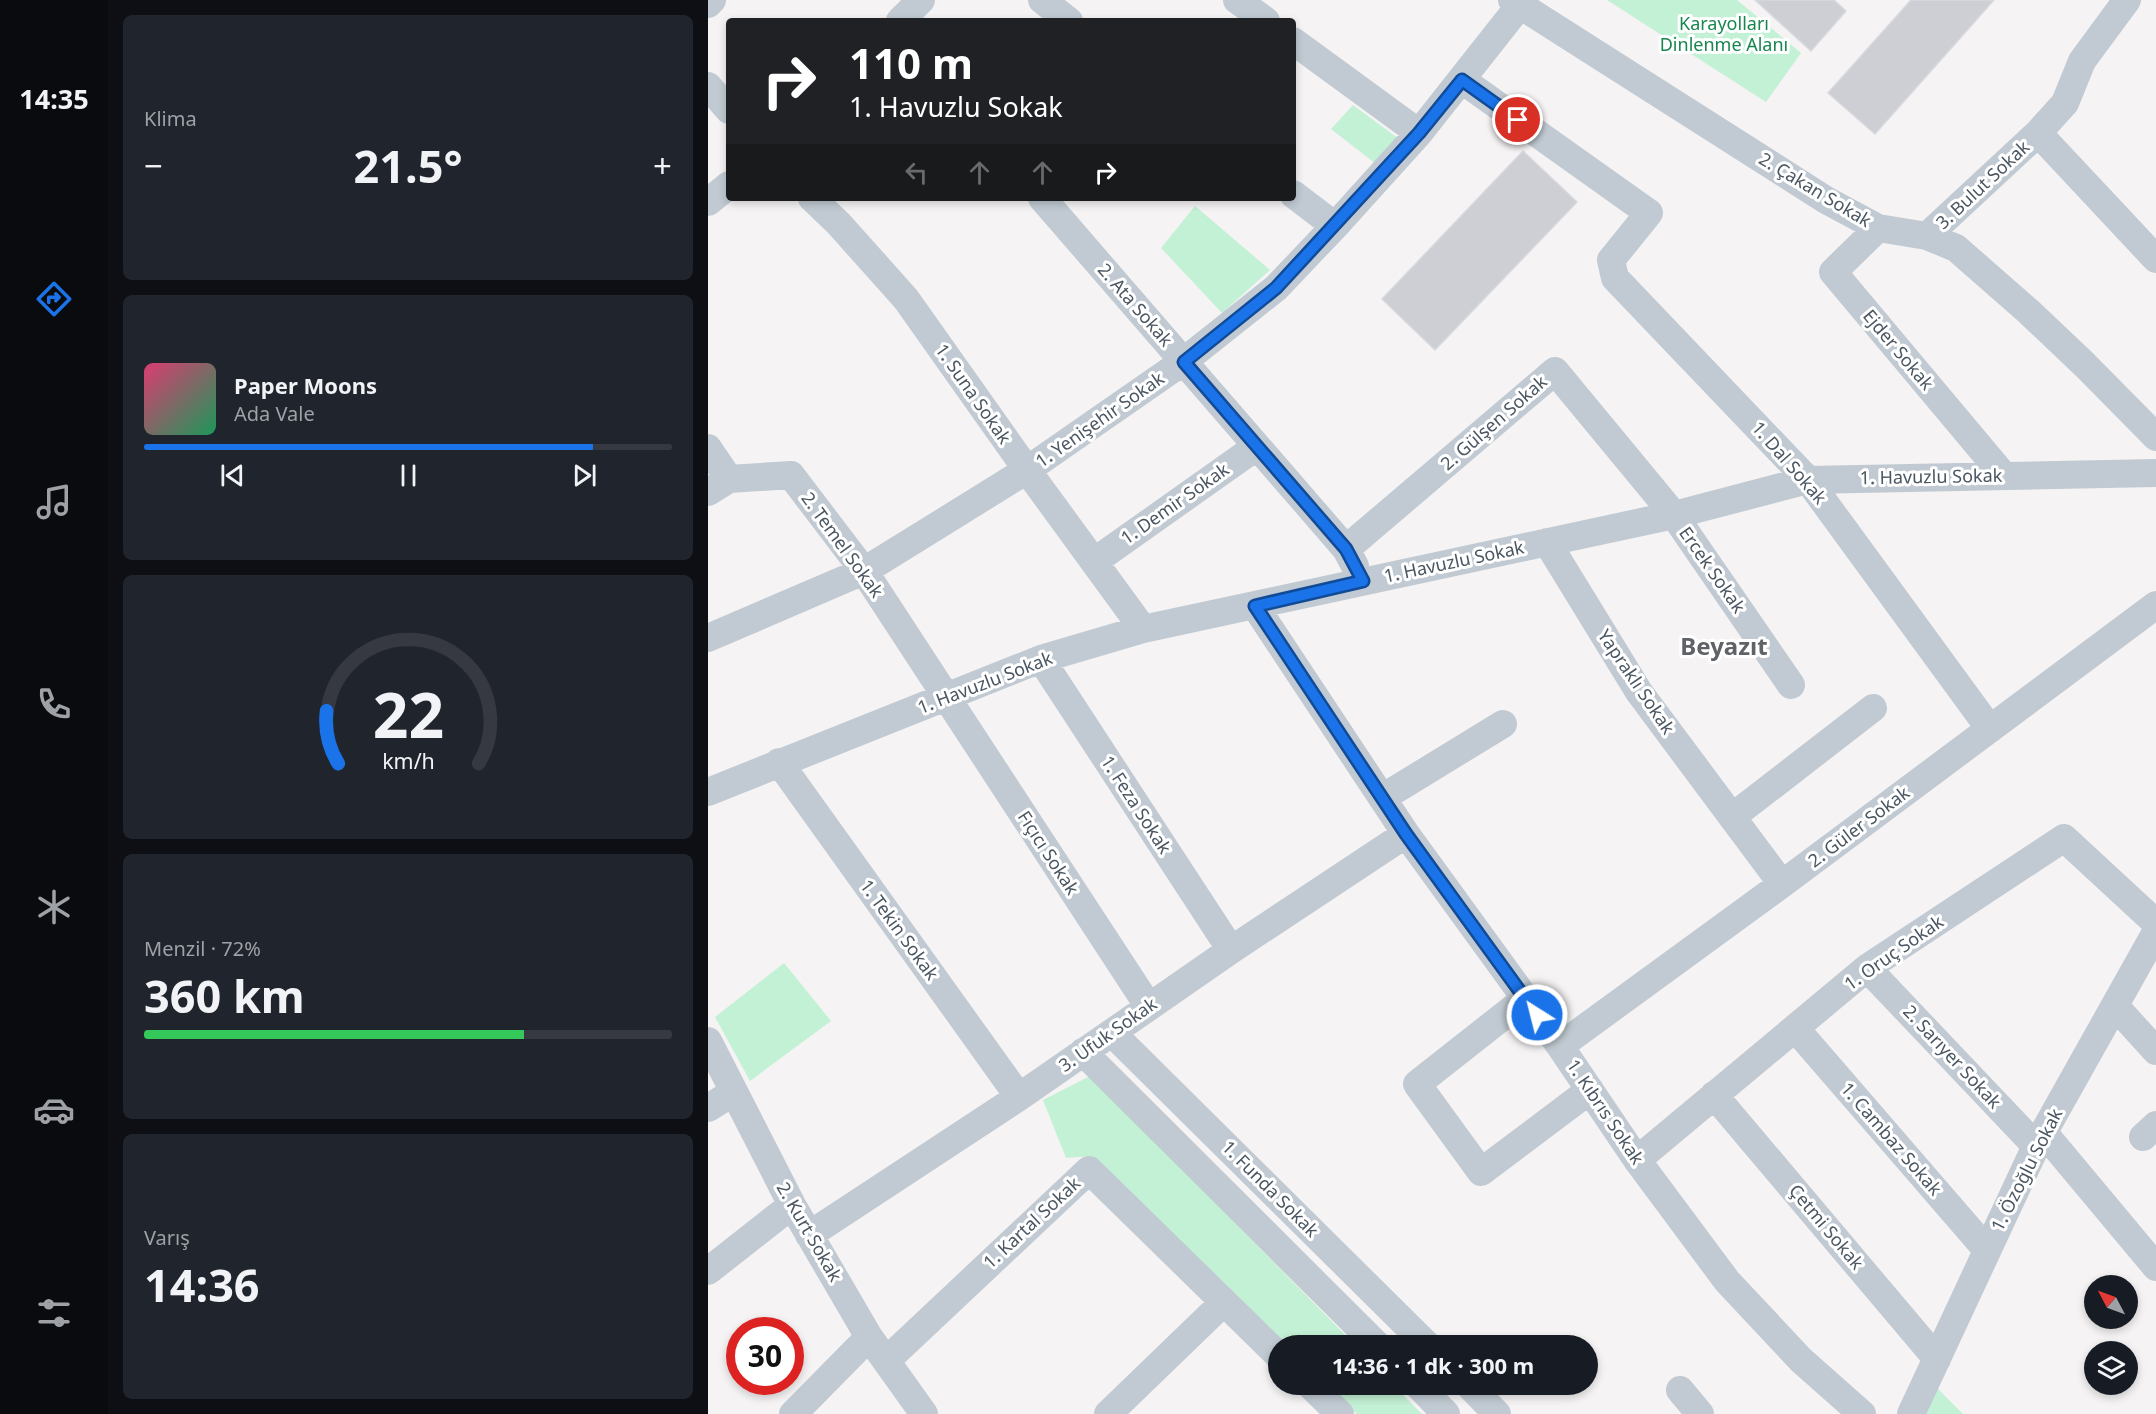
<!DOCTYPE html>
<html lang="tr">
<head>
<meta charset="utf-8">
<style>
	:root { --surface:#171b24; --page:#20242c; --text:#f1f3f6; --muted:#9ea1a6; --line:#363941; --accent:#1a73e8 }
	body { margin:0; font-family:"Noto Sans",sans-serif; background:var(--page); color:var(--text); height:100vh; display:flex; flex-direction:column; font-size:22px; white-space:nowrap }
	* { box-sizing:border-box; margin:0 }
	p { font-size:20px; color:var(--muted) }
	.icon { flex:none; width:33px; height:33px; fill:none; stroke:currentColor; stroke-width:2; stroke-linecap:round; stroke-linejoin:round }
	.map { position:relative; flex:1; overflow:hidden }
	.side { display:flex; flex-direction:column; gap:15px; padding:15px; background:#0d0f14; width:600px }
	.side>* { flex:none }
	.guide { position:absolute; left:18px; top:18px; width:570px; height:183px; border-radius:6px; box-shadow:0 3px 9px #0003; background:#202124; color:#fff; overflow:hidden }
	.needle { width:39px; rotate:311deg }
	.fabs { position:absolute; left:1376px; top:1275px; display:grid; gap:12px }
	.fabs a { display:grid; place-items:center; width:54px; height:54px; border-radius:50%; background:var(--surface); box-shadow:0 3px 9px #0003; font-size:30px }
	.speed { position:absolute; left:18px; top:1317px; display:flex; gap:12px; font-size:30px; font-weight:700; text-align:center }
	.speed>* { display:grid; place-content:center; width:78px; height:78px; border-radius:50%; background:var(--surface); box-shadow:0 3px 9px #0003; line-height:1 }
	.speed .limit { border:9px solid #d22; background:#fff; color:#111 }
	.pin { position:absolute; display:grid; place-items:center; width:51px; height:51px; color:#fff; margin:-26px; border:3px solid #fff; border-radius:50%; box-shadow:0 2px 6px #0007 }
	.me { position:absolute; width:66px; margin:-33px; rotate:324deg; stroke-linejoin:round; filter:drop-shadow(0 0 4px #0008) }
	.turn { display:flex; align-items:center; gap:21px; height:126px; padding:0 24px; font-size:27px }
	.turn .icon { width:78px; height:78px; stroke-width:2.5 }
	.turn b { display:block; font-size:42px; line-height:51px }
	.lanes { display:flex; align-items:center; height:57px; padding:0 24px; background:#0003; justify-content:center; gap:30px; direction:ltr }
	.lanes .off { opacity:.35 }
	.big { font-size:45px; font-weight:700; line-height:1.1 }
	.side .tile { flex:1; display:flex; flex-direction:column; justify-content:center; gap:9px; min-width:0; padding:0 21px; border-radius:9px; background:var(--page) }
	.side .dial { align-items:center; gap:0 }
	.dial svg { height:156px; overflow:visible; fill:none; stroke:var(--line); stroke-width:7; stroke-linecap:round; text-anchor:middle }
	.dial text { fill:var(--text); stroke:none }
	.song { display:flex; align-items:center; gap:18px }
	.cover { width:72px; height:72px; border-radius:9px; background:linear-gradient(135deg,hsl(340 70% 55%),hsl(150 70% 35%)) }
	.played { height:6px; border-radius:3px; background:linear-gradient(90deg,var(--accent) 85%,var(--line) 85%) }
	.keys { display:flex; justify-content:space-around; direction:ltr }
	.heat { display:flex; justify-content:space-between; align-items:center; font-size:33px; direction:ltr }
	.charge { height:9px; border-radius:4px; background:linear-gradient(90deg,#34c759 72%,var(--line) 0) }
	.trip { position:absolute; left:560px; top:1335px; width:330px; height:60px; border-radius:30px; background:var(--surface); box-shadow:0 3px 9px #0003; font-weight:700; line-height:60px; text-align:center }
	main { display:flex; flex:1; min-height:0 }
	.dock { display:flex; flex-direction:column; width:108px; justify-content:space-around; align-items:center; background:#090b0e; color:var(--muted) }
	.dock .icon { width:42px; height:42px }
	.dock .selected { color:var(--accent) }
	.dock b { font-size:27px; color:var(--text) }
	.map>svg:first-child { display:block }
	.green { fill:#c3f1d5 }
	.building { fill:#cdcfd5; stroke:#d7d9de; stroke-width:1.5 }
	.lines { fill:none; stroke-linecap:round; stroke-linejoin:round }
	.street { stroke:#c1cad2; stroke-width:28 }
	.route-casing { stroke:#114b97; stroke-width:15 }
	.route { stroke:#1a73e8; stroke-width:10 }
	.labels { text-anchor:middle; stroke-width:6; stroke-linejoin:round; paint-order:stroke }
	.park-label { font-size:18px; fill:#17864f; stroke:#fff }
	.street-label { font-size:18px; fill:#4a5661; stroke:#fff }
	.district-label { font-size:24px; font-weight:bold; fill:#5f6368; stroke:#fff }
</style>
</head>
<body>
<main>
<nav class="dock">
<b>14:35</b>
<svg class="icon selected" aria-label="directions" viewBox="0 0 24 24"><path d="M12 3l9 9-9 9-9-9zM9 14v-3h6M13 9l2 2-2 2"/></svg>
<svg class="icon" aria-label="music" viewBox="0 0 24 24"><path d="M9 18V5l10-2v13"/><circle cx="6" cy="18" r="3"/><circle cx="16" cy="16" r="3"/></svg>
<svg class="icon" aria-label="phone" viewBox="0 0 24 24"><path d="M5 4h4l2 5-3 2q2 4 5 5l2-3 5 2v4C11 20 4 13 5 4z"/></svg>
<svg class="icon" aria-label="climate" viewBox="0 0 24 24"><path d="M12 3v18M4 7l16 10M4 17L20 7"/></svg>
<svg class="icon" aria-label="car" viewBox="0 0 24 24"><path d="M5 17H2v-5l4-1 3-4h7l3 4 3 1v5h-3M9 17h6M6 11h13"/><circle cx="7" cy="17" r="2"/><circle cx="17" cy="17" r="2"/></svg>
<svg class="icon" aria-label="filters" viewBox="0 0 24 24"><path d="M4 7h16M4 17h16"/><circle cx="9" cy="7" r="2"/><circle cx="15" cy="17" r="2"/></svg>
</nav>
<section class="side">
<div class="tile"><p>Klima</p>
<div class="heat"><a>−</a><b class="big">21.5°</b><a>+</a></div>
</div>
<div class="tile">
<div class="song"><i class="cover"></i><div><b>Paper Moons</b><p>Ada Vale</p></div></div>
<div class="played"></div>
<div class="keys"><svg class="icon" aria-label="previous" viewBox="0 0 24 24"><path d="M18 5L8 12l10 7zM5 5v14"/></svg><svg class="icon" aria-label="pause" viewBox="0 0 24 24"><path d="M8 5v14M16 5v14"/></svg><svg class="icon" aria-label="next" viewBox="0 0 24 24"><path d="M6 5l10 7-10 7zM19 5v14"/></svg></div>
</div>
<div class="tile dial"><svg viewBox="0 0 100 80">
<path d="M14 69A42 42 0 1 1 86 69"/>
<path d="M14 69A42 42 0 0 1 8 42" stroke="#1a73e8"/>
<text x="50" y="56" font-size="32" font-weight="700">22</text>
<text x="50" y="72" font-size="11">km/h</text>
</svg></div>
<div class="tile"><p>Menzil · 72%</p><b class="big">360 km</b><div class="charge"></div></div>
<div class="tile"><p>Varış</p><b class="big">14:36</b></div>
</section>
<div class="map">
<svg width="1448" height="1414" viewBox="0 0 1448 1414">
	<rect width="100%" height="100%" fill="#f5f3f3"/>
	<path class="green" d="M899,0h130l64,53 -35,49z
		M645,105l46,34 -23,25 -45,-35z
		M487,206l75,64 -48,43 -61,-65z
		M76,963l47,58 -81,60 -35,-64z
		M382,1076l265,269h-71l-192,-189 -26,2 -23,-58z
		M1223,1382l32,32h-47z
		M618,1385h67l29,29h-65z"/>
	<path class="building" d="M1047,0h79l12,11 -35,40z
		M1203,0h83l-119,134 -47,-41z
		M815,151l54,51 -142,148 -53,-51z"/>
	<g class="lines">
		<path class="street" d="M334,0l27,21
			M529,0l29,21
			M804,0l314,200 52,28 49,8 29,12 72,63 57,54 71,72
			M0,4l4,-4
			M192,21l21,-21
			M585,41l126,92
			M754,80l187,133 -38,47 4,18 193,202 182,249
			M0,86l21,24
			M1330,133l118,126
			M585,194l42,32
			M104,198l27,26 67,75 121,171 116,159
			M334,198l304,351 9,17
			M0,202l21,-17
			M1170,228l-45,44 171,204
			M1219,236l111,-103 27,-30 17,-42 45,-61
			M0,448l21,31 62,-4 73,96 285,436
			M0,492l21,-13
			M839,542l92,150 143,192
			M638,549l209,-178 119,144 117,170
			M387,561l161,-114
			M547,606l151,228 154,212 77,114 90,121 74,79 61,54
			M0,638l156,-67 163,-101 157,-109 92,-73 59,-62 84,-93 101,-128
			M333,659l190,291
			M71,762l240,335
			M0,792l333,-133 102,-30 531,-114 134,-35 348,-7
			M674,798l121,-74
			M1024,817l141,-109
			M1159,968l169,178
			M817,999l-108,85 64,88 109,-82
			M1407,1006l41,45
			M1087,1028l192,222
			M404,1033l316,313
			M0,1041l84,164 77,132 55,77
			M852,1046l222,-162 374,-279
			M375,1052l295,294
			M1006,1095l223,264
			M0,1108l26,-16
			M1336,1133l112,134
			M1435,1137l13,-12
			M929,1160l230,-192 197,-130 92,85
			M101,1235l210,-138 212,-147 175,-116
			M0,1271l84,-66
			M179,1360l202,-190 189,185
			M601,1384l31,30
			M709,1384l29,30
			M760,1384l29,30
			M972,1390l20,24
			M85,1414l76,-77
			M400,1414l115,-111
			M1203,1414l125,-268 120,-214"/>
	</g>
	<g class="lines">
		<g class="route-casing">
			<path id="route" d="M810,120l-56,-40 -43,53 -143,155 -92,74 162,187 17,32 -108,25 151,228 131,181"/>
		</g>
		<use href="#route" class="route"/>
	</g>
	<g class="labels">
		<g class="park-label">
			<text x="1016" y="30">Karayolları<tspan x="1016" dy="21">Dinlenme Alanı</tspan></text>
		</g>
		<g class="street-label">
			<text transform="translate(1275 185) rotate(-43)" y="6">3. Bulut Sokak</text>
			<text transform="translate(1107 190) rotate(31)" y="6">2. Çakan Sokak</text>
			<text transform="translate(427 305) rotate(49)" y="6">2. Ata Sokak</text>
			<text transform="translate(1190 350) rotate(50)" y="6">Ejder Sokak</text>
			<text transform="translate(265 394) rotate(55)" y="6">1. Suna Sokak</text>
			<text transform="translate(392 420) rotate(-35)" y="6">1. Yenişehir Sokak</text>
			<text transform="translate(786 423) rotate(-41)" y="6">2. Gülşen Sokak</text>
			<text transform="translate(1081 463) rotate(49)" y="6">1. Dal Sokak</text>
			<text transform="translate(1223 477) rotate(-1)" y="6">1. Havuzlu Sokak</text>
			<text transform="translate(467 504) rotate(-35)" y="6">1. Demir Sokak</text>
			<text transform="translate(134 545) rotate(54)" y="6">2. Temel Sokak</text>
			<text transform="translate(746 562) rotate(-12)" y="6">1. Havuzlu Sokak</text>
			<text transform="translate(1004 570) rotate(55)" y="6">Ercek Sokak</text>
			<text transform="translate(928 682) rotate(56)" y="6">Yapraklı Sokak</text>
			<text transform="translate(277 683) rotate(-21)" y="6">1. Havuzlu Sokak</text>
			<text transform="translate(428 805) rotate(57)" y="6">1. Feza Sokak</text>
			<text transform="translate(1151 827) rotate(-37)" y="6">2. Güler Sokak</text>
			<text transform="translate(340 853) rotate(57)" y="6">Fıçıcı Sokak</text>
			<text transform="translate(191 930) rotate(54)" y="6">1. Tekin Sokak</text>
			<text transform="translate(1186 953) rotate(-35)" y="6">1. Oruç Sokak</text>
			<text transform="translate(400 1035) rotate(-35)" y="6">3. Ufuk Sokak</text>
			<text transform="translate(1244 1057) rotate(47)" y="6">2. Sarıyer Sokak</text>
			<text transform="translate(897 1112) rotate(56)" y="6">1. Kıbrıs Sokak</text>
			<text transform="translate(1183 1139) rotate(49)" y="6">1. Cambaz Sokak</text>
			<text transform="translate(1319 1170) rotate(-63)" y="6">1. Özoğlu Sokak</text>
			<text transform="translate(562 1189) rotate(45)" y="6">1. Funda Sokak</text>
			<text transform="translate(324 1223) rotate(-43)" y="6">1. Kartal Sokak</text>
			<text transform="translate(1118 1227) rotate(50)" y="6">Çetmi Sokak</text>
			<text transform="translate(101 1232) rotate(60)" y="6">2. Kurt Sokak</text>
		</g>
		<g class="district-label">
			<text x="1016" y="655">Beyazıt</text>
		</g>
	</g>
</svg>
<div class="fabs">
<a><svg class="needle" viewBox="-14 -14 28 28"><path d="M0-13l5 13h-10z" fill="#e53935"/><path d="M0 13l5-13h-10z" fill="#9ea1a6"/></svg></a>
<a><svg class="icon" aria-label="layers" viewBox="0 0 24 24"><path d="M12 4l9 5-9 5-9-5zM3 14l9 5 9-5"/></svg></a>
</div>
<div class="speed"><div class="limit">30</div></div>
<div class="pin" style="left:810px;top:120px;background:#d93025"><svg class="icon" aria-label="arrive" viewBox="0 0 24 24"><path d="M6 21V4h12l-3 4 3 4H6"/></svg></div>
<svg class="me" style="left:829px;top:1015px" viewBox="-20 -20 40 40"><circle r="17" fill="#1a73e8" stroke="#fff" stroke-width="3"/><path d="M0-11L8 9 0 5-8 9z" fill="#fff"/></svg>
<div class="trip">14:36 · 1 dk · 300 m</div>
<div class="guide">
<div class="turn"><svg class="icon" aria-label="right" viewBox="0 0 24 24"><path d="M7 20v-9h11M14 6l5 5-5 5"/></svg><div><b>110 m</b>1. Havuzlu Sokak</div></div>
<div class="lanes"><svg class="icon off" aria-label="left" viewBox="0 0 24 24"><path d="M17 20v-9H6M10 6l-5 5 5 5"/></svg><svg class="icon off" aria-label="ahead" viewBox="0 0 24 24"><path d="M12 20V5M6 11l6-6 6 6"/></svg><svg class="icon off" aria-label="ahead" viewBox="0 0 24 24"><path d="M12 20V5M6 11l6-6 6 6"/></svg><svg class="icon" aria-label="right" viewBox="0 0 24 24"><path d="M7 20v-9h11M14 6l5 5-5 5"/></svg></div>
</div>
</div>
</main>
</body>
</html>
